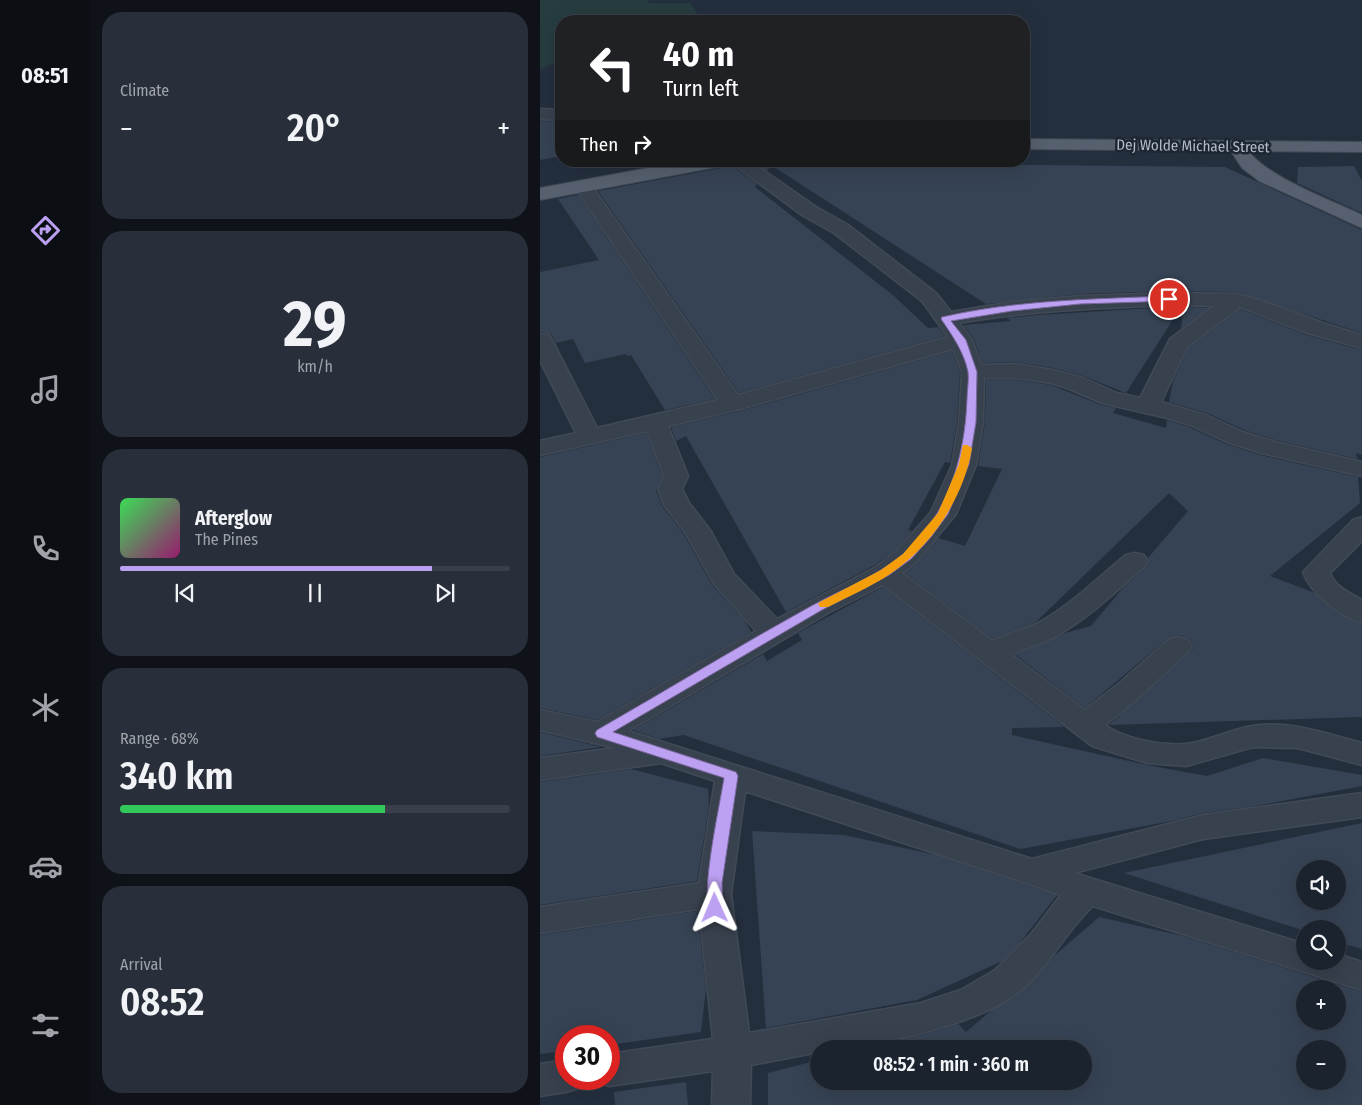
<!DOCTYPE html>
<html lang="en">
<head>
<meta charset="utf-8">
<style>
	:root { --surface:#1b232e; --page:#282f3a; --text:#f1f3f6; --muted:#a0a4aa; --line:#39404a; --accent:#bca0f2 }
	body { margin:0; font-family:"Fira Sans Condensed",sans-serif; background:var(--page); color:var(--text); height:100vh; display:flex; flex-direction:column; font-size:19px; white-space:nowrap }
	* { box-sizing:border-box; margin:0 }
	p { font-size:16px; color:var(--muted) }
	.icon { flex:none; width:28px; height:28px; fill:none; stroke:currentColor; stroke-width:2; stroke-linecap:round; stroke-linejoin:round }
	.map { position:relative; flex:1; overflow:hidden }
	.panel { display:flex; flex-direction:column; gap:12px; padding:12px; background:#0f1319; width:450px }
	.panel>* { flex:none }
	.guide { position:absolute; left:15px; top:15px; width:475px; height:152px; border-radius:20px; box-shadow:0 5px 20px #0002,0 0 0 1px var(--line); background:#202124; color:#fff; overflow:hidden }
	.controls { position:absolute; left:756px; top:860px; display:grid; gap:10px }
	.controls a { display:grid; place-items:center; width:50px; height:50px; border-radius:50%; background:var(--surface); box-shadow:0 5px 20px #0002,0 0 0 1px var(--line); font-size:25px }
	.speed { position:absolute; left:15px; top:1025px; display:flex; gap:10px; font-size:25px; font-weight:700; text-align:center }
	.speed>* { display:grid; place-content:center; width:65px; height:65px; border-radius:50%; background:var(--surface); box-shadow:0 5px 20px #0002,0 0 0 1px var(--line); line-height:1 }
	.speed .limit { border:8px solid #d22; background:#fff; color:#111 }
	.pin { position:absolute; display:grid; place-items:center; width:42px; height:42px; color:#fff; margin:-21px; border:2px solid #fff; border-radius:50%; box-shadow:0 1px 5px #0007 }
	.me { position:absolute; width:55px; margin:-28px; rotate:359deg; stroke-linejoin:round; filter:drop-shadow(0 0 4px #0008) }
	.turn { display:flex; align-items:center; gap:18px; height:105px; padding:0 25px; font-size:22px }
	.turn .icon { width:65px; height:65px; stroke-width:2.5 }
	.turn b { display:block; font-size:35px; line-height:42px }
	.then { display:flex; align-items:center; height:48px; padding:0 25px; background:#0003; gap:10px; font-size:19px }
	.big { font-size:38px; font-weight:600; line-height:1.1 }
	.panel .widget { flex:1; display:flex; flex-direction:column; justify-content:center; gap:8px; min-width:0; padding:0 18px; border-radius:20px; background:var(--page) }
	.panel .dial { align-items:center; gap:0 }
	.dial b { font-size:65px; line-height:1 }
	.song { display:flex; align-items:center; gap:15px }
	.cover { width:60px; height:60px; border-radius:8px; background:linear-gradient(135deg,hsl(130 70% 55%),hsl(320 70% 35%)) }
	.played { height:5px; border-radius:2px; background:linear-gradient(90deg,var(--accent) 80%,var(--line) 80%) }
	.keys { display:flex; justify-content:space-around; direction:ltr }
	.heat { display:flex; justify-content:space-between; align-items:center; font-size:28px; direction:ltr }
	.charge { height:8px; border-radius:4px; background:linear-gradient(90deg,#34c759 68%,var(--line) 0) }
	.trip { position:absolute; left:270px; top:1040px; width:282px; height:50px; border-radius:25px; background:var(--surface); box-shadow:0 5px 20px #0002,0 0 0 1px var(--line); font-weight:600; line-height:50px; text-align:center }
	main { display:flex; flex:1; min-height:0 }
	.tabs { display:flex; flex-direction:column; width:90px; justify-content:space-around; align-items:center; background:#0b0e12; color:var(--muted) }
	.tabs .icon { width:35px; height:35px }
	.tabs .active { color:var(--accent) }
	.tabs b { font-size:22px; color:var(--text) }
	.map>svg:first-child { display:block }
	.green { fill:#263c3f }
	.building { fill:#364354; fill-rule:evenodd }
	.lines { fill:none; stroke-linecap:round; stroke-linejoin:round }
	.minor-casing { stroke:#414a57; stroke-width:3 }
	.major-casing { stroke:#414a57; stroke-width:2 }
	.minor { fill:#38414e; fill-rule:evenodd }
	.major { fill:#56606e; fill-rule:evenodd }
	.route { fill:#bca0f2; stroke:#7a689d }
	.slow { fill:#f59e0b }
	.labels { text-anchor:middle; stroke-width:5; stroke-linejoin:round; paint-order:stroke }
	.far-street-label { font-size:15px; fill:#b4bcc9; stroke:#1d2633 }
</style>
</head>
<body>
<main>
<nav class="tabs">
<b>08:51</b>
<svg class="icon active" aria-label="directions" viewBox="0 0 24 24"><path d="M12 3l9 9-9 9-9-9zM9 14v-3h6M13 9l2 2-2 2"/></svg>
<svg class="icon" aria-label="music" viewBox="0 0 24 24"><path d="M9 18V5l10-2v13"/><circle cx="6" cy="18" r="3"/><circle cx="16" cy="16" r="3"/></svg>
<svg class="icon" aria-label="phone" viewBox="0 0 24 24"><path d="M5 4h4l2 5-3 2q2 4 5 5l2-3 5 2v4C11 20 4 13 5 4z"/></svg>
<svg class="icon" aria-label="climate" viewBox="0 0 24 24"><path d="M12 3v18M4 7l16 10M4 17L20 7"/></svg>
<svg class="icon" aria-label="car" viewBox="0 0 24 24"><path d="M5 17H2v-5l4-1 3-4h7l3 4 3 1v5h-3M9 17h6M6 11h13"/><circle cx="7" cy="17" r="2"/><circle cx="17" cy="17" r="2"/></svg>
<svg class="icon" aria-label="filters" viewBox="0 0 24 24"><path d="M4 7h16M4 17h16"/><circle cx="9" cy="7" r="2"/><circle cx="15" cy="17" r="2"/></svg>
</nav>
<section class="panel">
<div class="widget"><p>Climate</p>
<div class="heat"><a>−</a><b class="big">20°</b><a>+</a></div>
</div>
<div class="widget dial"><b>29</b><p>km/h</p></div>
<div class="widget">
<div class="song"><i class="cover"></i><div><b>Afterglow</b><p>The Pines</p></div></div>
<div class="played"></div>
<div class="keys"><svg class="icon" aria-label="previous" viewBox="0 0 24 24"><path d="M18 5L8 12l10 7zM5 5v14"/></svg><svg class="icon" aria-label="pause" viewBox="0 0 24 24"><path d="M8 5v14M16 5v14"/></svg><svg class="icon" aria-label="next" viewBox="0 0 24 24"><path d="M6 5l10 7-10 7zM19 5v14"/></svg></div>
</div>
<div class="widget"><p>Range · 68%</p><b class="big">340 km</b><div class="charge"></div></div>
<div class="widget"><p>Arrival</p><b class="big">08:52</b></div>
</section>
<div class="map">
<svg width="822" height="1105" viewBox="0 0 822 1105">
	<rect width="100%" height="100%" fill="#242f3e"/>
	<path class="green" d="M0,0h110l-4,3h44l10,14 -30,4h-109v38l-21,11z"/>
	<path class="building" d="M0,121l21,1v34l-21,4z
		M214,162l471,5 137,63v103l-126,-41 -67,-1 -89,3 -94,10 -215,-139 -4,6z
		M192,166l25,18 -2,3 139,109 34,32 10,-1 7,9 -206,57 -141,-202z
		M814,166l8,15v32l-65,-30 1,-16z
		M38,195l137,204 -50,11 -34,-55 -4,1 -1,-2 -41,9 -12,-24 -17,4 -5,-9 -11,-2v-60l59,-12 -41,-61z
		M629,307h12l-55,86 -43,-17 -30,-8 -37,-6 -34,1 -8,-24 -11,-14 48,-4 -4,-3 31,-3z
		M644,307l25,1 -28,21z
		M700,309l66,26 56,15v105l-6,-2 1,6 -82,-19 -31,-10 -37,-17 -38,-11 4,-20 15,-34z
		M412,351l8,21 -3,50 -7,41 -5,-1 -37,68 4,1 -15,18 -22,16 -89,47 -100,-176 -10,5 -5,-14 69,-16z
		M446,380h30l35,5 50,20 15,3 -3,5 53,15 1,-8 22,7 37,17 34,11 98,22 2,26 -90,73 45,17 20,18 27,14v92l-253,8 80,-72 5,-6 -4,-8 -11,-4 -12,4 -82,69 -69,-53 49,-22 26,-7 32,-38 22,-20 5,-6 -2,-4 40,-47 -19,-18 -133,129 -43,17 -88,-66 12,-10 21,-25 27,8 37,-77 -24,-3 7,-44z
		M106,433l16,43 -6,14 6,16 21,27 29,52 33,36 6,11 -154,88 -57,-12v-251z
		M343,587l181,140 -52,1v7l135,30 60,11 56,-18 99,17v11l-112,21 -47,6 -31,8 -152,28 -336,-114 -25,4 -26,-9 130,-76 4,7 35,-21 -4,-7z
		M0,732l61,15 -61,9z
		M91,769l77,20 1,18 -12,74 -157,24v-123z
		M822,823v126l-24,-7v-13h-33v2l-181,-58zM765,869h33v32h-33z
		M212,831l92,4 92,20 121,40 -38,49 -17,17 -85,39 -151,28z
		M157,911l9,78 -5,43 -92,13v-9h-43v15l-26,3v-119z
		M559,917l84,19 179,56v113h-594v-32l51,-13v21h265v-32h-224l65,-15 33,-10 8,8 26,-22 30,-19 32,-35zM765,989h33v32h-33zM765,1049h33v32h-33z
		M146,1082l2,23h-73l-1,-13z"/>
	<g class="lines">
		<g class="minor-casing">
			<path id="minor" d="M0,109l21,1v10l-21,-1z
				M189,161h21l66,46 32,18 88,68 15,19 61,-10 68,-6 89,-3 67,1 23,6 64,23 39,12v13l-55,-15 -67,-26 -53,40 -26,55 45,13 37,17 32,10 87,20v14l-101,-23 -34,-11 -37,-17 -23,-7 -65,-15 -35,-15 -16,-5 -35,-5h-32l-1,44 -7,43 -20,49 -40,48 -14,11 91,68c14,-7 29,-11 43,-17 29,-14 64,-48 90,-69l9,-2 9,2 4,6 -4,6c-27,23 -54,50 -86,68 -13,8 -31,12 -46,20l73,55 32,-25 51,-45 10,-3 10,3 4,6 -4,6 -51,47 -32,26c18,14 57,21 81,19 22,-2 44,-15 67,-18 36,-6 74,8 109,17v22l-64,-17 -45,-1 -67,19 -39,-3 -55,-17 -209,-161 -55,28 -200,118 404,128 171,-44 159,-22v24l-159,22 -129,34 231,71v17h33v-7l24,8v28l-269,-84c-27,25 -43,59 -72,84 -39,34 -150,59 -202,59v3l-68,13 -1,40h-38l1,-34 -104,15 -13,-5 -2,-2h15v-25l104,-15 -14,-130 -159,24v-26l159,-24 16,-102 -54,-18 -121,17v-22l75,-10 -75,-18v-20l57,12 159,-91 -42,-47 -29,-52 -21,-27 -6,-16 6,-13 -17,-45 -107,24v-14l36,-8 -36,-73v-26l9,1 3,5 45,88 121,-28 -144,-214 3,-4 6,-1 6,1 149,213 210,-58 -26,-36 -88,-68 -32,-18zM629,305l45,1 -44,33 -30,59 -23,-5 -34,-15 -30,-8 -37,-6 -35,1 -9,-25 -13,-17c70,-12 139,-15 210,-18zM413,349l9,23 -3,50 -7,43 -21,47 -33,38 -22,17 -99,52 -43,-45 -24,-44 -21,-27 -7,-14 6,-13 -20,-50 72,-17zM205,791l275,90 41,14 -30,39 -36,36 -34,20 -40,13 -172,30 -18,-139z
				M822,517v24l-32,32c5,14 20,20 32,27v23c-21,-6 -52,-30 -59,-51l50,-52z
				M26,1060v19h18l-5,9 -13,4 -26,4v-32z"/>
		</g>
		<g class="major-casing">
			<path id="major" d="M484,139l338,3v10l-113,-1c16,25 84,50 113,64v13l-103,-47 -17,-13 -11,-17 -207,-2z
				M146,161h40l-2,4 -7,2 -177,33v-12z"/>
		</g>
		<use href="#minor" class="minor"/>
		<use href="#major" class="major"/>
	</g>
	<path class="route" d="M629,296l4,3 -1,2 -92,3 -68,7 -61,10 15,19 11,32 -1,50 -7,42 -21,50 -17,23 -20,22 -22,16 -67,35 -209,122 123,40 2,4 -16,107 1,25 -2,4 -6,1 -5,-1c-10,-19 10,-108 14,-134l-127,-41 -2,-4 2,-3c72,-41 143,-85 216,-125 30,-16 63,-28 89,-50 46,-38 63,-99 65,-156 0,-8 2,-18 1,-27 -4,-20 -16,-37 -27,-53l1,-2c74,-17 151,-18 227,-21z"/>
	<path class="slow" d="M423,445h4l5,3c-8,49 -40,98 -82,126 -19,13 -41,22 -62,33h-8l-2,-3 2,-2 61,-32 22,-16 35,-41 21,-49z"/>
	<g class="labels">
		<g class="far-street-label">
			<text transform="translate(653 146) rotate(1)" y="5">Dej Wolde Michael Street</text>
		</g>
	</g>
</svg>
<div class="controls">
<a><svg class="icon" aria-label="sound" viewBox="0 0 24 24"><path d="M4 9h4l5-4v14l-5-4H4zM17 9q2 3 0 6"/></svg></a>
<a><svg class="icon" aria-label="search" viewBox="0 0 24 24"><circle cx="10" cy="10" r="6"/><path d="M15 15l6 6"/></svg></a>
<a>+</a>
<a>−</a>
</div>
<div class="speed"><div class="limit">30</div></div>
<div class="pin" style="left:629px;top:299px;background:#d93025"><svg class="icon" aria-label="arrive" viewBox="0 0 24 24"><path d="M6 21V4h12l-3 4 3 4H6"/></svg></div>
<svg class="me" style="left:175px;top:908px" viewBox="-20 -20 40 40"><path d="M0-17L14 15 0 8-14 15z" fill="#bca0f2" stroke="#fff" stroke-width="4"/></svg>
<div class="trip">08:52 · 1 min · 360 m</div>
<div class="guide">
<div class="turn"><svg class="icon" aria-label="left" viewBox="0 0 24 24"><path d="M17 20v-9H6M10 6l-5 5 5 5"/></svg><div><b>40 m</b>Turn left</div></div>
<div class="then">Then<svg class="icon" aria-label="right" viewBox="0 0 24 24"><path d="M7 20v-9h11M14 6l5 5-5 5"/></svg></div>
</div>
</div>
</main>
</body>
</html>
